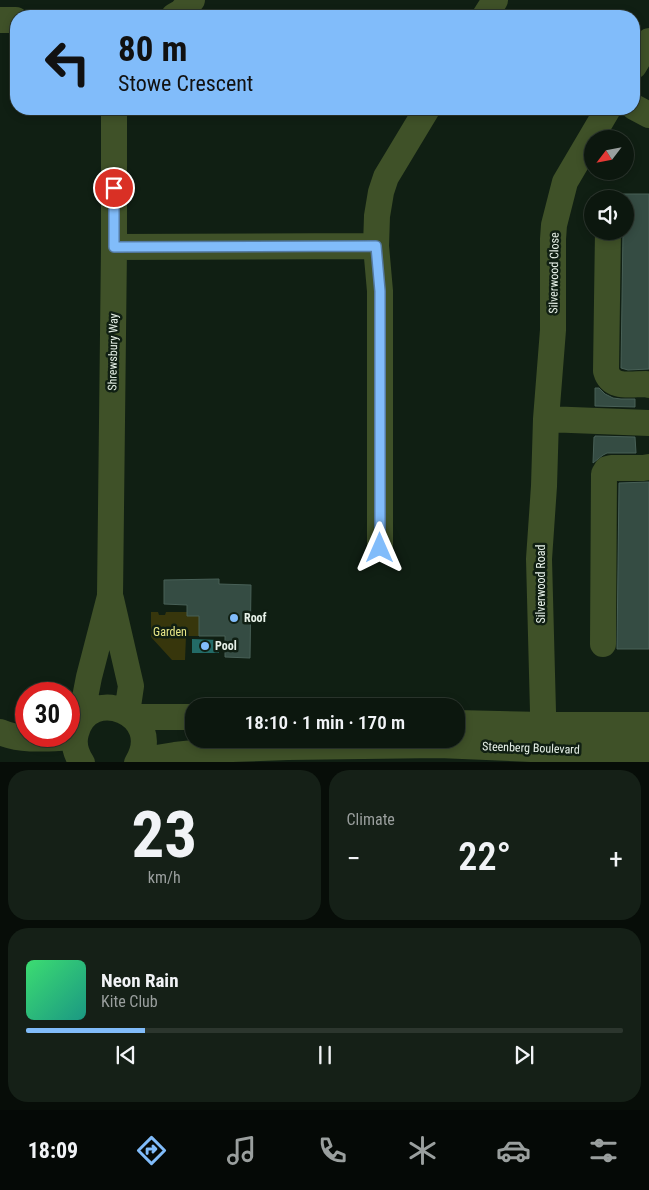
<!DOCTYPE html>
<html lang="en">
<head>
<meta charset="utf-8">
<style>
	:root { --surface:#0c170e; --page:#152017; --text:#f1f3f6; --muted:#9a9f9e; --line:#2c362e; --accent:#81bcfa }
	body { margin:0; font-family:"Roboto Condensed",sans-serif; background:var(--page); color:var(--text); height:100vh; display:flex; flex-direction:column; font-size:19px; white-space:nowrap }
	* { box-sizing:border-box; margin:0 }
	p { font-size:16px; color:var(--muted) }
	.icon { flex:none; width:28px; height:28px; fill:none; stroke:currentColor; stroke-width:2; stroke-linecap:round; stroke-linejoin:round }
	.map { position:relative; height:762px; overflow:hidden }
	.sheet { display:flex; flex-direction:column; gap:8px; padding:8px; background:#070d08; flex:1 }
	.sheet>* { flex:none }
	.top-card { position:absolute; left:10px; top:10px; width:630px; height:105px; border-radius:20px; box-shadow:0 2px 8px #0003,0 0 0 1px var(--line); background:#81bcfa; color:#111; overflow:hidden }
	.needle { width:32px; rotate:238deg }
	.fabs { position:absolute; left:584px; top:130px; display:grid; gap:10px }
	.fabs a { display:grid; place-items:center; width:50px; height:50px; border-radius:50%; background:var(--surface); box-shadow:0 2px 8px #0003,0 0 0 1px var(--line); font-size:25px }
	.speed { position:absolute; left:15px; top:682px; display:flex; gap:10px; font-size:25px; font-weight:700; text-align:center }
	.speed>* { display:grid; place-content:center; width:65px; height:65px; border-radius:50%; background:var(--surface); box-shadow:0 2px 8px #0003,0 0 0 1px var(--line); line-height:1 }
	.speed .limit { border:8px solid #d22; background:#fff; color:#111 }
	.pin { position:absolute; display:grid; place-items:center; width:42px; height:42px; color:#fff; margin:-21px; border:2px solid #fff; border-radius:50%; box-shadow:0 1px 5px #0007 }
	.me { position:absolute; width:55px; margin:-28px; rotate:0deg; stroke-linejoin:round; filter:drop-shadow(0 0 4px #0008) }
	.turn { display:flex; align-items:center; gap:18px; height:105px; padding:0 25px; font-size:22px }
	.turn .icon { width:65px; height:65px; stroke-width:2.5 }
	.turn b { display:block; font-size:35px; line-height:42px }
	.big { font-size:38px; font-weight:600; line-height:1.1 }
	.sheet .card { flex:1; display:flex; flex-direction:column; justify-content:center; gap:8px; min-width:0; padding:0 18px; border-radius:20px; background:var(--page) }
	.sheet .dial { align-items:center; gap:0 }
	.dial b { font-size:65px; line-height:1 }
	.song { display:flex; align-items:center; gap:15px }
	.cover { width:60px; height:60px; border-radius:8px; background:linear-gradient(135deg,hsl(140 70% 55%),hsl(170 70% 35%)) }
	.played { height:5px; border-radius:2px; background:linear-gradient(90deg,var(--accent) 20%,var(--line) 20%) }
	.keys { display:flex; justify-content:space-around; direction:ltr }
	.heat { display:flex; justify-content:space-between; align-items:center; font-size:28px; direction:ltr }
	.sheet .tiles { flex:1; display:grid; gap:8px; grid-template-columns:1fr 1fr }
	.card:last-child { grid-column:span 2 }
	.trip { position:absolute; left:185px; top:698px; width:280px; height:50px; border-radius:20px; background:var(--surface); box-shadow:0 2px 8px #0003,0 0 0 1px var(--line); font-weight:600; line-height:50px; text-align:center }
	.dock { display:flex; height:80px; justify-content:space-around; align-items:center; background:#050906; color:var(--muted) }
	.dock .icon { width:35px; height:35px }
	.dock .active { color:var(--accent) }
	.dock b { font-size:22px; color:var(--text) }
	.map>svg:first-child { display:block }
	.green { fill:#37360c }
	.water { fill:#236b67 }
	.building { fill:#354c43; stroke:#486057 }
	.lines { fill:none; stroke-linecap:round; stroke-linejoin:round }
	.street { stroke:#3f5128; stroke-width:26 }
	.route-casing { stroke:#547aa2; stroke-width:12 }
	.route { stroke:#81bcfa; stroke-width:9 }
	.poi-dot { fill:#81bcfa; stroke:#101f13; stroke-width:2 }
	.labels { text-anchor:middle; stroke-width:5; stroke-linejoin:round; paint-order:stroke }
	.street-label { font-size:12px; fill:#e7f1e8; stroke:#101f13 }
	.poi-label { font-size:12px; font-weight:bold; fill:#e7f1e8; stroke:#101f13; text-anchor:start }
	.park-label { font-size:12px; fill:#e8e787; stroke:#101f13 }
</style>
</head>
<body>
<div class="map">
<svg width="649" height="763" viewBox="0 0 649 763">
	<rect width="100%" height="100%" fill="#101f13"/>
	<path class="green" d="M151,612h7l1,3h6l1,-3h21l1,4h11v20h-13l-1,24h-13l-21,-23z"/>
	<path class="water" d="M192,639l27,1v13h-27z"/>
	<path class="building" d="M620,194h29v175l-21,1 -7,-2 2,-137h2v-32h-5z
		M595,388h4l6,6 8,4 8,1h14v8l-40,-1z
		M595,436l40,1 1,16h-29l-4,2 -10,8 1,-26h1z
		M649,482v167h-32l2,-166z
		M219,579v5l32,1 -1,73 -25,-1v-21h-26v-20h-12v-11l-23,-1v-24z"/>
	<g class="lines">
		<path class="street" d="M174,16l7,-4 11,-12
			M485,16l10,-16
			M0,20h16
			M634,66l15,-25
			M634,107l15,8
			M608,231l-2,140c5,18 24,13 40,13l3,1
			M114,247l262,-1
			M546,419l103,4
			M380,548v-257l-4,-45 1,-30 4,-24 5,-15 41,-68
			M111,599l20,87 -4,27
			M603,644l1,-170 3,-5 4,-1h32l6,-1
			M134,717h60
			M80,723l9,-46 21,-81 4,-349v-138
			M456,723l88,2h105
			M0,732c23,10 50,6 75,5
			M544,750l-5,-191 5,-73 2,-67 7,-89v-91l1,-14 11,-43 43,-73
			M138,761l37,-6 57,-6 56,-2 151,-2 92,4 118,2
			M82,763c-6,-9 -9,-20 -6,-30 13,-50 91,-19 61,30"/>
	</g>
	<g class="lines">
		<g class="route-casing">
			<path id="route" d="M114,188v59l262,-1 4,45v257"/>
		</g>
		<use href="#route" class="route"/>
	</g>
	<g class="poi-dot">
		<circle cx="234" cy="618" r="5"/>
		<circle cx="205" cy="646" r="5"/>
	</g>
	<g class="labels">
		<g class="street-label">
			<text transform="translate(554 273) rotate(-89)" y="4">Silverwood Close</text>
			<text transform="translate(113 352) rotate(-89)" y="4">Shrewsbury Way</text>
			<text transform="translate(541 584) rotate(-90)" y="4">Silverwood Road</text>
			<text transform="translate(531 748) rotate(2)" y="4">Steenberg Boulevard</text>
		</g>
		<g class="poi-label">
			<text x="244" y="622">Roof</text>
			<text x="215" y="650">Pool</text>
		</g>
		<g class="park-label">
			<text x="170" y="636">Garden</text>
		</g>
	</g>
</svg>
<div class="fabs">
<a><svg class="needle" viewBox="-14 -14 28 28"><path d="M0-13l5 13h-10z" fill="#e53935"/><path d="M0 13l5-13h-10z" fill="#9a9f9e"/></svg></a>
<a><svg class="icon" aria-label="sound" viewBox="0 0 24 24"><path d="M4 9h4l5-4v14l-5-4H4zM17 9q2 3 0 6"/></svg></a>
</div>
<div class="speed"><div class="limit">30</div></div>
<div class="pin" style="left:114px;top:188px;background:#d93025"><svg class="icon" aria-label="arrive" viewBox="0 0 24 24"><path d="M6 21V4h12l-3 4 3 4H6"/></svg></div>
<svg class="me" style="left:380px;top:548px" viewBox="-20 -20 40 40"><path d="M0-17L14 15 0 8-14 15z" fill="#81bcfa" stroke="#fff" stroke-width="4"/></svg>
<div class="trip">18:10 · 1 min · 170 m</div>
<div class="top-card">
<div class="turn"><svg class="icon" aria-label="left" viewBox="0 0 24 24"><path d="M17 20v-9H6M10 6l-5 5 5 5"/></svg><div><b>80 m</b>Stowe Crescent</div></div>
</div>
</div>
<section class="sheet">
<div class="tiles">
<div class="card dial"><b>23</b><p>km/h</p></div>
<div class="card"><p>Climate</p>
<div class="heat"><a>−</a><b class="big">22°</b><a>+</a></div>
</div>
<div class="card">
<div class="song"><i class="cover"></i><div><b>Neon Rain</b><p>Kite Club</p></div></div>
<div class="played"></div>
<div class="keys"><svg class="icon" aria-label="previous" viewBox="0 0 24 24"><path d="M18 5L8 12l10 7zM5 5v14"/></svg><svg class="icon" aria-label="pause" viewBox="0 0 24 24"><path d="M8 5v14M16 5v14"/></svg><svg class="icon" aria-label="next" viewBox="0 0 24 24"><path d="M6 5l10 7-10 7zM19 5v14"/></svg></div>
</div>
</div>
</section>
<nav class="dock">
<b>18:09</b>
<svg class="icon active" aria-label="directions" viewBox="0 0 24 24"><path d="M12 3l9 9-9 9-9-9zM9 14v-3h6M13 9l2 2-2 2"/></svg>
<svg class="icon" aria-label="music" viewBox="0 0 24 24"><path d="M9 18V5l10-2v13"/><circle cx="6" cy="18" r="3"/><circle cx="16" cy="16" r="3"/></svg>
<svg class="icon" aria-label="phone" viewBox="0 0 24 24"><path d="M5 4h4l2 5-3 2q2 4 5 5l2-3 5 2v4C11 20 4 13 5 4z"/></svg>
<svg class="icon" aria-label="climate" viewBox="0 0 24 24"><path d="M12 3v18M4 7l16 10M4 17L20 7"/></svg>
<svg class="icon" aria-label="car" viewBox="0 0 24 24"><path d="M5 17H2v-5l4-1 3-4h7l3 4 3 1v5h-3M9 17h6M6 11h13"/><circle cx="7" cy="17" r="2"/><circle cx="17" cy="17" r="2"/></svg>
<svg class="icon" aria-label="filters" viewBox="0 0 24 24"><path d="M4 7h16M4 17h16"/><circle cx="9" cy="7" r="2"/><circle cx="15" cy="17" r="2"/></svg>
</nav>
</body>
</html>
